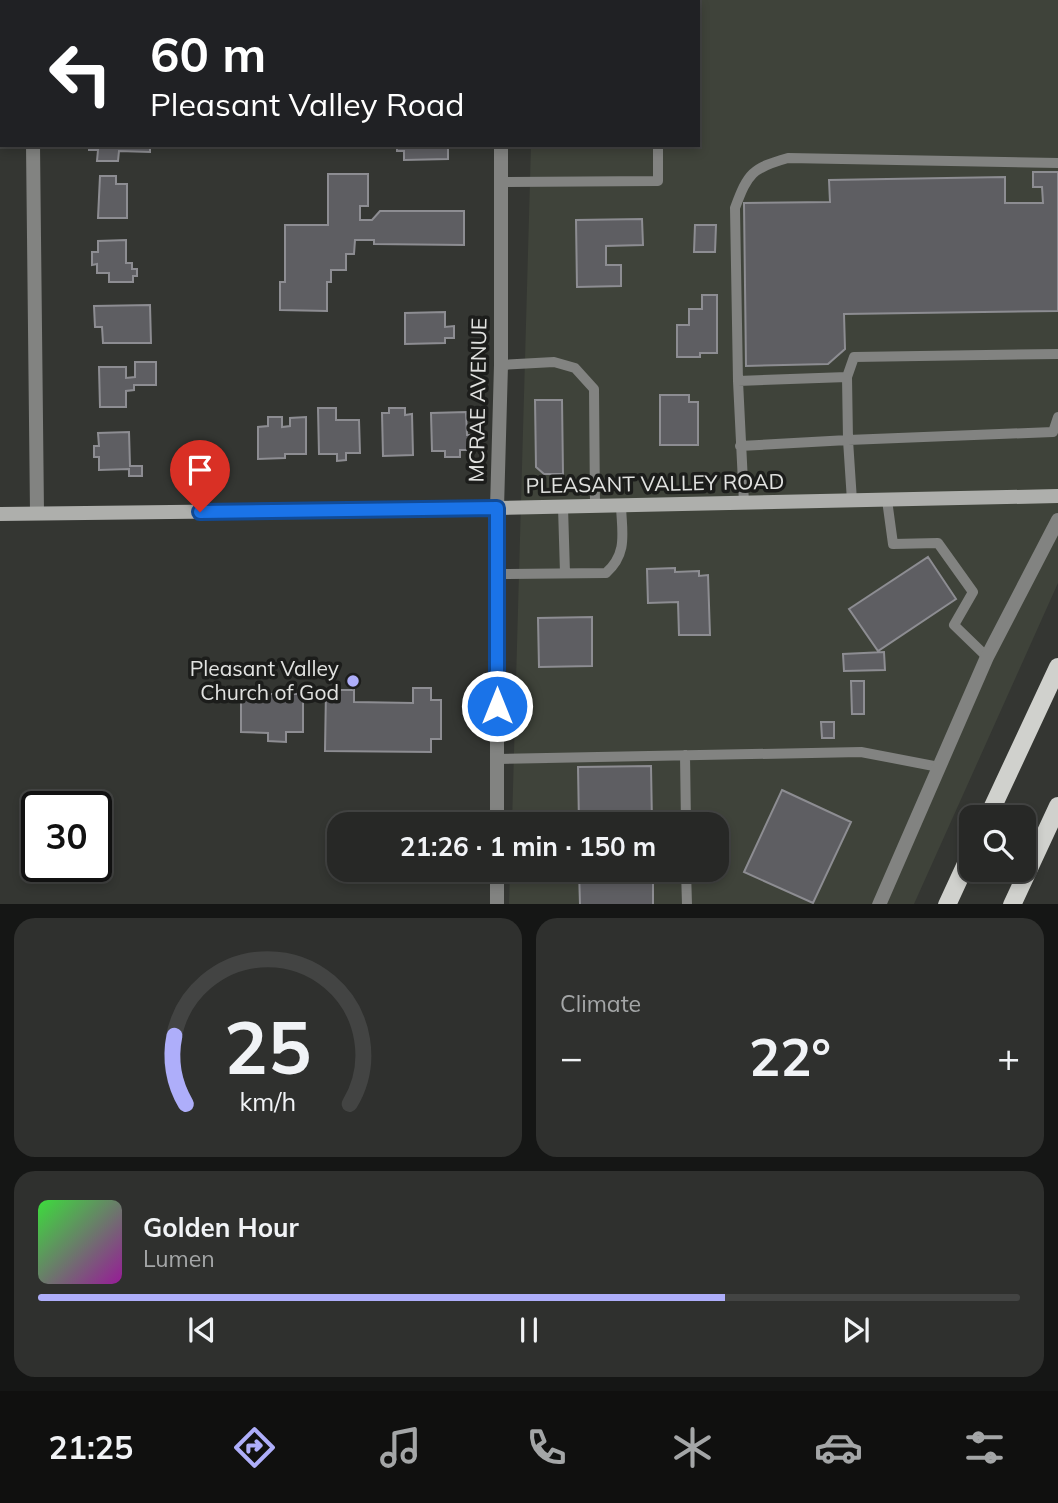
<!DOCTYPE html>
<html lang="en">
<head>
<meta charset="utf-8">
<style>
	:root { --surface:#272826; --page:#2f302e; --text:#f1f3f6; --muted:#a4a6a7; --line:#434443; --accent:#aeaefa }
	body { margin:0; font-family:Mulish,sans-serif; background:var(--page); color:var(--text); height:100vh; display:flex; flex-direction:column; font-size:26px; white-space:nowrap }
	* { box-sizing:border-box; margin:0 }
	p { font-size:23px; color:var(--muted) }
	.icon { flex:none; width:38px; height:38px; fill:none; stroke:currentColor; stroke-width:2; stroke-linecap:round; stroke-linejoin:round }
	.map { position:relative; height:904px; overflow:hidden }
	.panel { display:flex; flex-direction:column; gap:14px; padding:14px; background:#151615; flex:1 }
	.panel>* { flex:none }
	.guide { position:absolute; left:0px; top:0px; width:700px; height:147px; box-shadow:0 4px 10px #0003,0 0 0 2px var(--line); background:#202124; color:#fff; overflow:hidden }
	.buttons { position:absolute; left:959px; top:805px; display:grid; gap:14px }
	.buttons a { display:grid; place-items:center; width:77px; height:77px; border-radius:14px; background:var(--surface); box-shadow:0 4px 10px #0003,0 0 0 2px var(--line); font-size:35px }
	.speed { position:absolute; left:21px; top:791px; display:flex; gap:14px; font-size:35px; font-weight:700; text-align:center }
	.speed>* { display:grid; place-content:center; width:91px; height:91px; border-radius:50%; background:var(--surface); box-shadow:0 4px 10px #0003,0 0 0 2px var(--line); line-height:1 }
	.speed .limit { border:4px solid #111; border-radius:10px; background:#fff; color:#111 }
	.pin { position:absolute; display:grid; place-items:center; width:60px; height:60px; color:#fff; margin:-72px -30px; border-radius:50% 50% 50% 0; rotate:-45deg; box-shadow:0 0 7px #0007 }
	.pin .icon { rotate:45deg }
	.me { position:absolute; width:77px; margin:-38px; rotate:0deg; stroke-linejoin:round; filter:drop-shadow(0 0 5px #0008) }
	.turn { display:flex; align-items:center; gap:24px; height:147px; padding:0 35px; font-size:32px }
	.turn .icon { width:91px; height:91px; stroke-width:2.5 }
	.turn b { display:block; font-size:49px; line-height:60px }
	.big { font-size:52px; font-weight:700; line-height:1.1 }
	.panel .widget { flex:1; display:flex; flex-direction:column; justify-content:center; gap:10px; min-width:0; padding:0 24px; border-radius:21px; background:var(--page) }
	.panel .dial { align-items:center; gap:0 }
	.dial svg { height:182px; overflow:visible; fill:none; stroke:var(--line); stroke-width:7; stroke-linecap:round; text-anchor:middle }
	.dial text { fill:var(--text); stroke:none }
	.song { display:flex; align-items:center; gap:21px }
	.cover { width:84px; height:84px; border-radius:10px; background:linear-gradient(135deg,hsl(120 70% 55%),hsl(300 70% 35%)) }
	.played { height:7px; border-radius:4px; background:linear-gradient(90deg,var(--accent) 70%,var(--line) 70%) }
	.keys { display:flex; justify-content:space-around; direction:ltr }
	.heat { display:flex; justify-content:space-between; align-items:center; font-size:38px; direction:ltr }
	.panel .tiles { flex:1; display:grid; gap:14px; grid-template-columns:1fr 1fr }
	.widget:last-child { grid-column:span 2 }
	.trip { position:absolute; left:327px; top:812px; width:402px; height:70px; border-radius:21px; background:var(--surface); box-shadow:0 4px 10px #0003,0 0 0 2px var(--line); font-weight:700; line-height:70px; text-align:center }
	.tab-bar { display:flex; height:112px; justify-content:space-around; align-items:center; background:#10100f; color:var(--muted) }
	.tab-bar .icon { width:49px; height:49px }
	.tab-bar .selected { color:var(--accent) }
	.tab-bar b { font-size:32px; color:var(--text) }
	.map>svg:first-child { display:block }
	.built { fill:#3f433a }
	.building { fill:#5e5e62; stroke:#8d8d92; stroke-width:2 }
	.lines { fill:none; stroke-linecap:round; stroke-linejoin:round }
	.lane { stroke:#828381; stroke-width:10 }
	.street { stroke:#828381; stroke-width:14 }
	.secondary { stroke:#aeafac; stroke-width:14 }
	.primary { stroke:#d0d1cd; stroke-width:18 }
	.route-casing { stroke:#114b97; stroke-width:18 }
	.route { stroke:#1a73e8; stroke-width:12 }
	.poi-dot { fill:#aeaefa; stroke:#1c1d1b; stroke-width:2.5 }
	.labels { text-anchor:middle; stroke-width:7; stroke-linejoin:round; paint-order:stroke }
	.street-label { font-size:21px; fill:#e2e3e1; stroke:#1c1d1b }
	.poi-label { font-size:21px; fill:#e2e3e1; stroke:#1c1d1b; text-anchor:end }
</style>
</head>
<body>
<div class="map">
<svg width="1058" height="905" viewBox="0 0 1058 905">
	<rect width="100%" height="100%" fill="#343632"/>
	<path class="built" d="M533,0h525v583l-144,321 -405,1 1,-35h208v-46h-206l19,-679h167v-143z"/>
	<path class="building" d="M94,0h39v2h-39z
		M156,0h39v2h-39z
		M89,145h61v7l-31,-1 -1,10h-21l1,-11h-9z
		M397,145h57v1h-6v13l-44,1v-9h-7z
		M1033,172h25v139l-214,3 1,35 -17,15 -82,2 -2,-163 86,-1 -1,-22 176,-3v26h38l-1,-16h-9z
		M328,174h40v32h-8v14h12l8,-9h84v34l-90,-1v-4h-19l-1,14h-8v16h-15v12h-4v29l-47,-1v-28h5v-57h43z
		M100,176h16v8h11v34h-29z
		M642,219l1,26 -37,1v19h15v21l-44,1 -1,-67z
		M695,225h21l-1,27h-21z
		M126,240v23h6v6h5v7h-4v6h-24v-9h-12v-9l-5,1v-13h6v-11z
		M702,295h15v58h-17v4h-23v-32h12v-16h13z
		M150,305l1,38h-48l-1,-16h-7l-1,-21z
		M445,312v15l9,-1v12h-9v5l-40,1v-31z
		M135,362h21v23h-22v5l-8,1v16h-26l-1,-40h27v11l9,-1z
		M660,395h29v7h9v43h-38z
		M535,400h27l1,74h-19l-8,-7z
		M318,408h18v12h23l1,33h-14v7l-9,1v-7h-18z
		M389,408h16v7l7,-1 1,41 -30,1 -1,-43h7z
		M466,412l1,23h7v15h-14v7h-15v-6h-13l-1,-38z
		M268,417h14v10l8,-1v-8l16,-1v37h-21v4l-27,1v-32l10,-1z
		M129,432l1,34h12v10h-13v-7l-30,1v-13h-5v-11h5l-1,-13z
		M928,557l28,42 -78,52 -29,-42z
		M675,568v4l24,-1v5l9,-1 2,60h-31l-1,-33 -30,1 -1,-34z
		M592,617v49l-53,1 -1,-49z
		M884,652l1,18 -41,1 -1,-17z
		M851,681h13v33h-12z
		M413,688h18v12h10v39h-10v13l-106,-1 1,-61h28v12l59,1z
		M241,694h62v38h-17v10l-18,-1v-8l-27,-1z
		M821,722h13v16h-12z
		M651,766l1,58h-73l-1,-57z
		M782,790l69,32 -38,81 -69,-31z
		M579,870h74v35h-73z"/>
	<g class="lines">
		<path class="lane" d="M501,182l157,-1v-36
			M501,365l53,-3 21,6 19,21 1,117
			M847,377l1,63 205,-8 5,-15
			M738,381l-3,-173c13,-35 17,-40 53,-50l270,5
			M740,446l108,-6 4,61
			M887,500l6,44 45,-1 35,49 -19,33 33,32
			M744,503l-6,-122 109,-4 7,-20 204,-3
			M563,507l2,66
			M497,574l109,-1c22,-20 16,-40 15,-67
			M685,755l1,69
			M498,759l363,-7 78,15
			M686,870l1,35"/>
		<path class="street" d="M500,0v2
			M34,2v-2
			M33,145l4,368
			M497,824v-316l4,-143v-220
			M497,905v-35
			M879,905l108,-248 71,-137"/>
		<path class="secondary" d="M0,514l497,-6 561,-12"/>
		<path class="primary" d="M988,817l70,-150
			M947,905l24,-52
			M1012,905l46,-99"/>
	</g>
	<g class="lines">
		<g class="route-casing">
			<path id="route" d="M200,512l297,-4v198"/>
		</g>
		<use href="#route" class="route"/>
	</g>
	<circle class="poi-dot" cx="353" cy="681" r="7"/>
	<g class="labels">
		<g class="street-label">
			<text transform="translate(478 400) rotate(-89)" y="7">MCRAE AVENUE</text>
			<text transform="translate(655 484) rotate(-1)" y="7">PLEASANT VALLEY ROAD</text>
		</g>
		<g class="poi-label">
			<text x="339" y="676">Pleasant Valley<tspan x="339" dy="24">Church of God</tspan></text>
		</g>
	</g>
</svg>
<div class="buttons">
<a><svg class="icon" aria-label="search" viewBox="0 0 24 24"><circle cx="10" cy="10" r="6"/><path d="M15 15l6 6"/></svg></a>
</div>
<div class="speed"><div class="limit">30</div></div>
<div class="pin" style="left:200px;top:512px;background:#d93025"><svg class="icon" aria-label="arrive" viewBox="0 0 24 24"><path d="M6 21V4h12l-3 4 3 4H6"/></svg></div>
<svg class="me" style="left:497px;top:706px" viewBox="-20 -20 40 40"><circle r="17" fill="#1a73e8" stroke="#fff" stroke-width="3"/><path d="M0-11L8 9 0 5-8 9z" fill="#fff"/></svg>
<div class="trip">21:26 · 1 min · 150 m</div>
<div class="guide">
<div class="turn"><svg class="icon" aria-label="left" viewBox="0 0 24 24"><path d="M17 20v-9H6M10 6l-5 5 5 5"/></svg><div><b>60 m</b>Pleasant Valley Road</div></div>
</div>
</div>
<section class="panel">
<div class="tiles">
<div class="widget dial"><svg viewBox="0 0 100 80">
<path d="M14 69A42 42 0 1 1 86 69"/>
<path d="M14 69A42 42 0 0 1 9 39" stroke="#aeaefa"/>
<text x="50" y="56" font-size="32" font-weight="700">25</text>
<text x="50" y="72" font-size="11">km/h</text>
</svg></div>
<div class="widget"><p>Climate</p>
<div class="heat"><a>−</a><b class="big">22°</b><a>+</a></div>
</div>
<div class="widget">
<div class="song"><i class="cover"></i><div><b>Golden Hour</b><p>Lumen</p></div></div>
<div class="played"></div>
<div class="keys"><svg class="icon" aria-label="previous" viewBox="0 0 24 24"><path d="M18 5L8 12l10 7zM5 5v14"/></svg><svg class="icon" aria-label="pause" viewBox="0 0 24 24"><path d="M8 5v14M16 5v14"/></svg><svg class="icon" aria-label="next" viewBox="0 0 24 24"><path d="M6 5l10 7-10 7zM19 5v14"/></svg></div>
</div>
</div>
</section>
<nav class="tab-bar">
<b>21:25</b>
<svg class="icon selected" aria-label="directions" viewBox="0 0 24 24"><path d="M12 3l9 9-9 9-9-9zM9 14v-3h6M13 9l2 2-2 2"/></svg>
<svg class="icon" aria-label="music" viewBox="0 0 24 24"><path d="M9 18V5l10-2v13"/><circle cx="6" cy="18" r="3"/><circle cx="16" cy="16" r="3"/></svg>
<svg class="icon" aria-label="phone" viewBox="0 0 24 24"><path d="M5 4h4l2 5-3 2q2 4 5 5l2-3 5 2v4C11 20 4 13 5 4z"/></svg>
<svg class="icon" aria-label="climate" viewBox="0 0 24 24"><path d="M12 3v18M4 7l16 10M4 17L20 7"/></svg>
<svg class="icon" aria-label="car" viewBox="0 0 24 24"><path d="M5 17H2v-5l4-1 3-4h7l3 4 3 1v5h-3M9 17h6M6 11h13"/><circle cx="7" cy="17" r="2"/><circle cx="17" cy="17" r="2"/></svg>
<svg class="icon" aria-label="filters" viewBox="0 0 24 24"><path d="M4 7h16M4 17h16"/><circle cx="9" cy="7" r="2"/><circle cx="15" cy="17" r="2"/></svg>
</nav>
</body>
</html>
